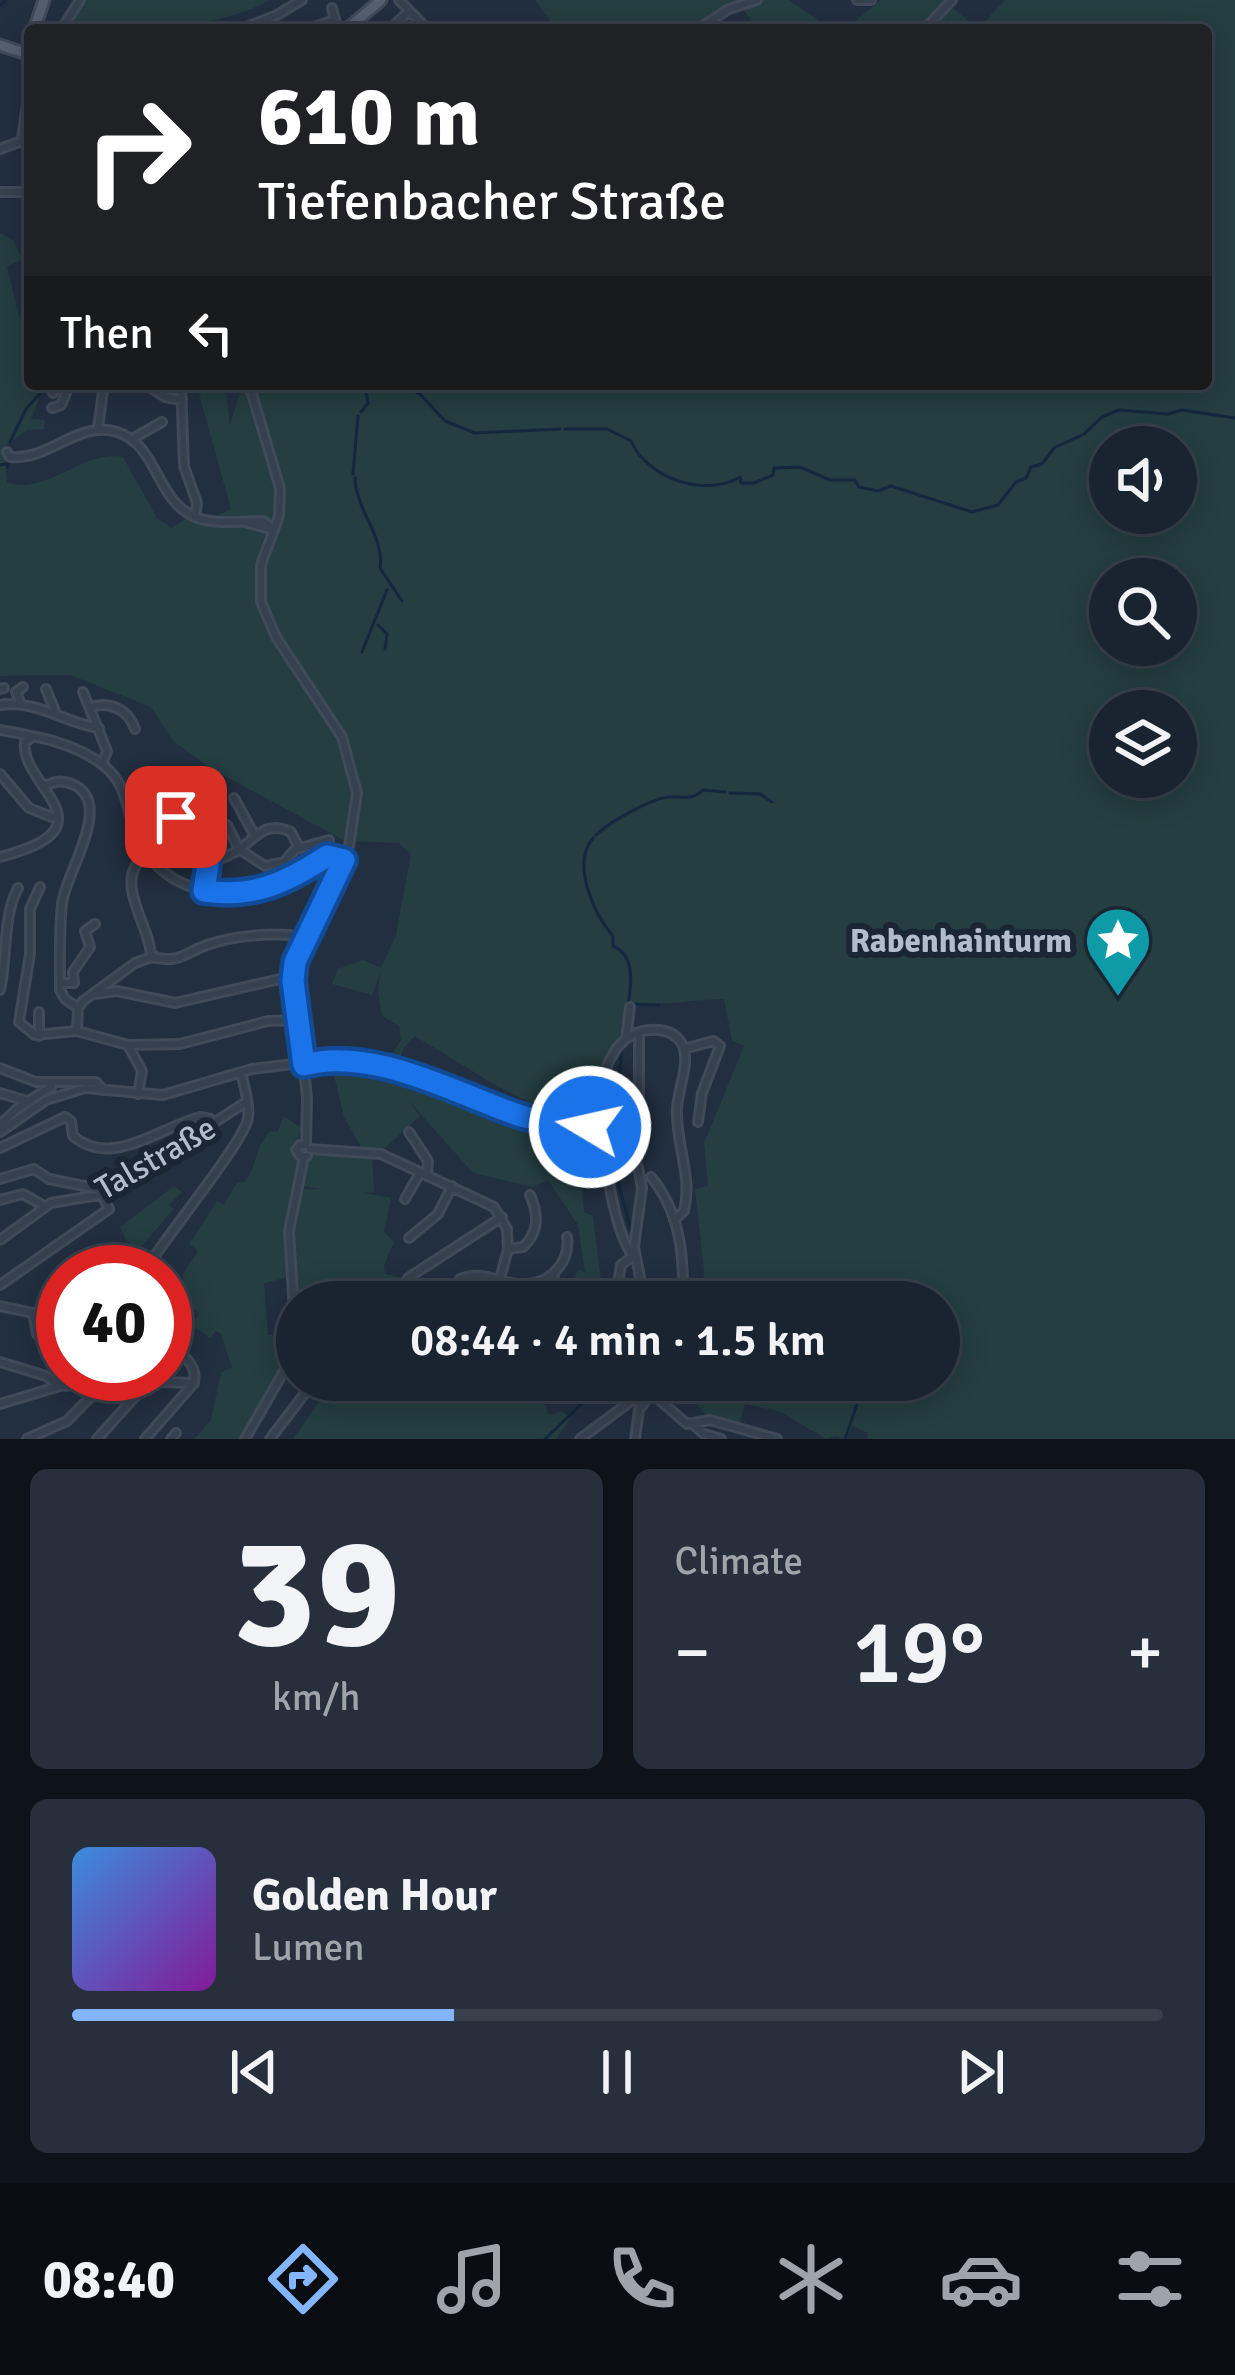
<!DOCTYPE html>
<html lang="en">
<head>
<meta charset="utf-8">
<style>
	:root { --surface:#1a2330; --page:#272f3c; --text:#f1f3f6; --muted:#9fa4ab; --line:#38404c; --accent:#83b6ff }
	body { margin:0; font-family:Signika,sans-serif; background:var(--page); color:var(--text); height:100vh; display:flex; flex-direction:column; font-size:45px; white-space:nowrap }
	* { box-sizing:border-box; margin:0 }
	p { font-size:39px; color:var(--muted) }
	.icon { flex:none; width:66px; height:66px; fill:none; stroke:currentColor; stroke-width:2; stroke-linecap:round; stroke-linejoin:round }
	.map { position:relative; height:1439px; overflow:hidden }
	.sheet { display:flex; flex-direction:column; gap:30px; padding:30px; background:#0e131a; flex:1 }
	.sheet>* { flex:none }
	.top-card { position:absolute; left:24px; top:24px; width:1188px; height:366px; border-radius:12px; box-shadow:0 6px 30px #0003,0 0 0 3px var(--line); background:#202124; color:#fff; overflow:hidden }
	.tools { position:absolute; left:1089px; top:426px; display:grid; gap:24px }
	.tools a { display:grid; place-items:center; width:108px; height:108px; border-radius:50%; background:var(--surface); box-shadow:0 6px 30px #0003,0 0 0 3px var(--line); font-size:60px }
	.speed { position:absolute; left:36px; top:1245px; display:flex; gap:24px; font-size:60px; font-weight:700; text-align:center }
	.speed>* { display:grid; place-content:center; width:156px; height:156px; border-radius:50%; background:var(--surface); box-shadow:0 6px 30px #0003,0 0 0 3px var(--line); line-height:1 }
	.speed .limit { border:18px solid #d22; background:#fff; color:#111 }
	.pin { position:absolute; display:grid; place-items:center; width:102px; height:102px; color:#fff; margin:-51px; border-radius:24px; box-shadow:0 6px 18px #0006 }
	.me { position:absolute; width:132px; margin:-66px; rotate:279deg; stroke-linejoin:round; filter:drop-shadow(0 0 9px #0008) }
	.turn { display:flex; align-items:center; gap:42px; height:252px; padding:0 36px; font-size:54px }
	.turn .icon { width:156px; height:156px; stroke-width:2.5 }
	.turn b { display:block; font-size:84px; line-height:102px }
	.then { display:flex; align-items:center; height:114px; padding:0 36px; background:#0003; gap:24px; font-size:45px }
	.big { font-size:90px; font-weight:600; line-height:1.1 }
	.sheet .tile { flex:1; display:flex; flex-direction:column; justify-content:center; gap:18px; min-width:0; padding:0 42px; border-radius:18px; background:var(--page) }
	.sheet .dial { align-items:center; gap:0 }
	.dial b { font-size:156px; line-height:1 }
	.song { display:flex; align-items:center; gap:36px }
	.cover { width:144px; height:144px; border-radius:18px; background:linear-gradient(135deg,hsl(210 70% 55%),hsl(290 70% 35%)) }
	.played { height:12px; border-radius:6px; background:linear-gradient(90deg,var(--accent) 35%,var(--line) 35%) }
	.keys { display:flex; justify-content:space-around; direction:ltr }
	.heat { display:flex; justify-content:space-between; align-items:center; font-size:66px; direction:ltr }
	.sheet .tiles { flex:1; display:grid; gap:30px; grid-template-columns:1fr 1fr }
	.tile:last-child { grid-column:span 2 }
	.trip { position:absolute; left:276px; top:1281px; width:684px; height:120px; border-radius:60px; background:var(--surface); box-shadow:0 6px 30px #0003,0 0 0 3px var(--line); font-weight:600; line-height:120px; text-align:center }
	.dock { display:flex; height:192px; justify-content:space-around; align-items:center; background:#0a0e13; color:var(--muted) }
	.dock .icon { width:84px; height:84px }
	.dock .selected { color:var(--accent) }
	.dock b { font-size:54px; color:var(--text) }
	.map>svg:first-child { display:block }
	.green { fill:#243e41; fill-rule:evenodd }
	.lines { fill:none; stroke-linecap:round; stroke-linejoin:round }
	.stream { stroke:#14273e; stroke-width:3 }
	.minor-casing { stroke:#404a58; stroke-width:12 }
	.major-casing { stroke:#404a58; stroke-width:15 }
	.minor { stroke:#36414f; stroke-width:6 }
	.major { stroke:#546070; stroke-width:9 }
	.route-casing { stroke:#114b97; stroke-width:30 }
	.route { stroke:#1a73e8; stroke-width:21 }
	.labels { text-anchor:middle; stroke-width:12; stroke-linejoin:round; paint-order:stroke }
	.poi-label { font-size:33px; font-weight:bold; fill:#b3bcca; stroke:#1b2634; text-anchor:end }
	.street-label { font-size:33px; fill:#b3bcca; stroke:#1b2634 }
</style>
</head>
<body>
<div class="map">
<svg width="1235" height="1439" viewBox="0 0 1235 1439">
	<rect width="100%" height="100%" fill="#222f40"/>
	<path class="green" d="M84,0h186c-55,31 -142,30 -205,30z
		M535,0h254l43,30h-75l-15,-23 -22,7 -19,16h-144z
		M880,0h69l2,6 27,23 27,-29h230v1439h-368l1,-6 -16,-7 -5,13 -12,-3 -9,3 -45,-27 -36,-8 -5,19 -34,-7 -14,-19 6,-3 -3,-14h244v-78h-237l2,-32 -9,-81 13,-3 -4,-43 40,-97 -12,-5 -8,-42c-32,1 -58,6 -90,6l-24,52 -15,57 -52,-5 -48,-24 -80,-49 -11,11 -8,23 -24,-7 2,-3h14l13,-20 -2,-14 -17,-10 -4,-24 2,-19 -8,22 -40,-11 6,-15 25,-9 18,8 15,-33 15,-81 -12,-11 -54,-2 -131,-71 4,15 -11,4 -6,-16 9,-5 -38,-28 -21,-33 -81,-32 -70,1v-443l13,7 9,19 -15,8 12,49 11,14v54h8l1,15 -8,20 14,1 -1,9 -17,1 -23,17 3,35c38,15 76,-33 116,-25l34,61 14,10 18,-11 17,4 25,-12 -32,-115 6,-3 -2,-7h22l5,41 12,-41h964v-354h-361zM1110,447h66v66h-66zM1110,579h66v66h-66zM1110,711h66v66h-66z
		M332,1067h31l6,13 19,-6 42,10 10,14 1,-13 79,34 44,8 23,9 -8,23 5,53 9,4 8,64 5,2 -7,20h-33l12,-33 7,3 -7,-47 -30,-45 -16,7 -59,-14 -65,-73 12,16 -37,34 -21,-2 -18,-31z
		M283,1116l19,12 -9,22 5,12 -12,67 3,48 -25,6 4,52 23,1 -5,25 -44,78h-48l17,-19 10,-48 11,-4 -11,-34 -5,-3 -6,7 -18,-13 7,-11 -9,-11 -11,13 -7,-6 10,-14 1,-22 15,-23 -9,-7 28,-43 7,4 13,-23h7c14,-17 9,-31 26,-51l8,1z
		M313,1155h59l2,37 -10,1 27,5 -7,34 10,10 -10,23 1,9c27,6 52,9 73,28h-161l-4,-74 11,-39h20l-25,-3 7,-25z
		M174,1186l8,6 -13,13 5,4 -35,40 -13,-9 -6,-13z
		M334,1380h224l-17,12 -1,7 10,16 11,-4 10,7 -15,21h-263z"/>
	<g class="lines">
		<path class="stream" d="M0,5l6,-5
			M309,384l57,5 36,-3 18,8 25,27 30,12 85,-4
			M361,412l7,-9 -2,-11
			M565,429h42l24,12c16,37 73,57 109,36l1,6h13l19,-8 1,-7 26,-1 30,13h25l4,7 19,4 13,-5 81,26 26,-7 18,-23 10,-4 5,-11 11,-3 12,-16 30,-14 18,-17 17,-7 49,4 14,-4 53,8
			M10,442l16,-33 19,-21
			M0,465l7,-1
			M7,467l1,-7
			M353,474l5,-58
			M355,478c1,33 30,59 25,90l22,33
			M378,625l9,9 -2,15
			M362,652l25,-62
			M730,793l30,1 12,8
			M596,835c13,-13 55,-36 72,-38 16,-1 23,4 35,-7l22,2
			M593,838c-22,26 1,76 20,98v10c31,12 13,66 8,93
			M630,1004l29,1
			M616,1114l6,-66
			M617,1150v30
			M618,1183l13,46
			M645,1283v4
			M867,1384l3,-4
			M545,1439l49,-47 16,-4 5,-8
			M845,1439l18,-52"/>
		<g class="minor-casing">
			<path id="minor" d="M399,0l29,30
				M857,0h14
				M332,8l6,22
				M61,30l19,-30
				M239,30l38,-15 25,-15
				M305,30l30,-10
				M389,30l20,-19
				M696,30l33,-21 28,-9
				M924,30l28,-30
				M22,139l8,-56
				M0,149l30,-11
				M0,192h30
				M145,384l20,13 17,3
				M181,384l3,82 13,37 -2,14
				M249,384l31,104 -1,28 -18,49v37l15,35 66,100 15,56 -8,53 -55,123 13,129 -1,47
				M53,393l2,-9
				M52,408l9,-3 9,-21
				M98,428l6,-44
				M132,439l30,-17
				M7,452l3,5c39,4 68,-37 107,-25 42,13 39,72 81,86 21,7 43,3 65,3l11,9
				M248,523l26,7
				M0,689l4,-1
				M46,689l9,22
				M83,692l24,59 -5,13
				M6,704l-5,1c38,-5 63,18 98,23
				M21,704l-5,-12 7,-5
				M91,707c19,-6 37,2 44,22
				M0,730c34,6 74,12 103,35 25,19 23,47 35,73 22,51 85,66 134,50 25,-8 51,-26 73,-38
				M0,774l29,34 28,11
				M162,783l23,52 23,29 -4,27
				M45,786c10,-5 16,-6 27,-2 44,18 -7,89 -10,120 -3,28 -2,58 -2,86l5,9 13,9
				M234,798l20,36
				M297,849l32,-9
				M147,854c-37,26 3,68 4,103
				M0,857c118,-30 19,-71 25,-115l6,-4
				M208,864c9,-4 20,-8 29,-13 20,-14 28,-31 54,-19l7,14 -14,16 -19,4 -26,-17 -12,-24
				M40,887l-10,22v45l-11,68 16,13 42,-4 51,14 14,26 -4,23
				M151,957c32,6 30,-3 56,-12 29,-10 67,-13 98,-8
				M60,983h14l-1,-11 17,-25 -5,-16 10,-7
				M0,990c8,-34 2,-72 18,-102
				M94,994l23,-3 58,12 118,-27
				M39,1012v24
				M77,1031l1,-23 5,-7 52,-38 19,-7
				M639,1033v109
				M626,1039l4,-32
				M130,1045l50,-1 88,-23 30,-1
				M684,1049l29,-8 7,5 -18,47 -4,29
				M0,1068l36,14h60l7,8
				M0,1093l27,8
				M0,1125l18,-17 34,-22
				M591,1127c10,-38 14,-101 68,-97 10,1 18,5 23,14 9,17 -4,45 -5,64 -2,36 16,67 7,103l-10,9
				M0,1132l46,-32 39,-12 78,7 89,-26 58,-7 50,2 55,12 113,42 63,10 35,18 12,21 4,21 -8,59 7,35 -1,20
				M409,1132l19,29 -1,15
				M606,1133c-4,28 10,101 27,123
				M306,1145h-6l-4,5 5,7 6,-1
				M0,1148l65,-31 6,4 2,15c39,33 87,-9 127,-19l10,2 3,6
				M310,1149l71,5 113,53 13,22 1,20 -8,30 -16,23
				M580,1158v10l6,3 18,-31
				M651,1177c30,36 33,80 32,125
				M0,1179l34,-10 15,10 50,10 10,20 -109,76
				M405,1199l15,-26
				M0,1200l23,-6 21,12
				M409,1238l29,-24 14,-28
				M0,1240l51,-37 53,-9 142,-92
				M508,1249l15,-2c16,-15 16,-32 7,-52
				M144,1272c18,-31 101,-131 104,-154 2,-14 -4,-32 -7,-46
				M408,1278l94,-61
				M460,1279c23,-9 35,3 58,5 28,3 53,-19 49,-47
				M547,1302l9,-16 -3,-12
				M607,1302l10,-13 4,-24 12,-9
				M0,1306l33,7 30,-4
				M33,1313l4,21 26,-4
				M165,1344c16,9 33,19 29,39
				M295,1358v-16
				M0,1362l46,14 14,10 66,-5 68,2
				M575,1380l5,3 6,-3
				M647,1389l40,35 23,-4 67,19
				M0,1404l60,-18
				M694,1425l10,9 17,5
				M27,1439l40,-18 38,-39
				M97,1439l52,-58
				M145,1439l49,-56
				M171,1439l5,-6
				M245,1439l39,-68 7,-23 3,-37 -5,-80 15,-74
				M270,1439l45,-59
				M580,1439l67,-50
				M635,1439l4,-29 12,-17"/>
		</g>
		<g class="major-casing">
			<path id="major" d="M34,30l10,-30
				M346,30l35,-30
				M0,45l30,10"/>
		</g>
		<use href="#minor" class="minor"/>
		<use href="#major" class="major"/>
	</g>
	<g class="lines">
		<g class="route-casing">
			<path id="route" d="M176,817l8,18 24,29 -4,27c50,7 82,-8 123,-35l17,4 -49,102 -2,19 11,84c67,-19 151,28 214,50 23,8 49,6 72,12"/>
		</g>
		<use href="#route" class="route"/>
	</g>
	<defs>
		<g id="sight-pin" transform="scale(3.45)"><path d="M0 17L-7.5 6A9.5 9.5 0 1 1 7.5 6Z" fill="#0f9aa8" stroke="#1b2634"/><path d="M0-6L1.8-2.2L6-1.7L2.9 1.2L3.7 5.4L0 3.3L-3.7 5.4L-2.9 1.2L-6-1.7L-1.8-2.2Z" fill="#fff"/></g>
	</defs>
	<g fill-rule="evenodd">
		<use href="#sight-pin" x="1118" y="940"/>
	</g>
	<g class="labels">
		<g class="poi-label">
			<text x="1072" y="952">Rabenhainturm</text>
		</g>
		<g class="street-label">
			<text transform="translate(155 1157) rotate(-30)" y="12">Talstraße</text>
		</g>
	</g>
</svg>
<div class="tools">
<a><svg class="icon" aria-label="sound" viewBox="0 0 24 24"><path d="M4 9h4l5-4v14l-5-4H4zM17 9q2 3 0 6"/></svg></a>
<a><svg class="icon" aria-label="search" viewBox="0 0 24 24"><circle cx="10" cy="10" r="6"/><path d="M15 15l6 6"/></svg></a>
<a><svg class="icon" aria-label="layers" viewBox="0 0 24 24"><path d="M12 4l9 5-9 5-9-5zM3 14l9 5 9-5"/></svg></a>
</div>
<div class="speed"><div class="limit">40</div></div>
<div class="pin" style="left:176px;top:817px;background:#d93025"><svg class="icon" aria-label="arrive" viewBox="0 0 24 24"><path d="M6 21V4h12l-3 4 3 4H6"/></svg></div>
<svg class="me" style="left:590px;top:1127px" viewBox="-20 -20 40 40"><circle r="17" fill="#1a73e8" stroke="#fff" stroke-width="3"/><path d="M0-11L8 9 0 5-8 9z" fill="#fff"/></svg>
<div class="trip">08:44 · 4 min · 1.5 km</div>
<div class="top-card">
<div class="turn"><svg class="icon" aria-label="right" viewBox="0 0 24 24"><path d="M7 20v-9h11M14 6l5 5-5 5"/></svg><div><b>610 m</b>Tiefenbacher Straße</div></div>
<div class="then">Then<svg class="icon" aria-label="left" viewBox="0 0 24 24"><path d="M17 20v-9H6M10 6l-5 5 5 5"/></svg></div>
</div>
</div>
<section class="sheet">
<div class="tiles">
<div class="tile dial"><b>39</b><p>km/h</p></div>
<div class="tile"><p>Climate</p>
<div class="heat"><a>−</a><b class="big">19°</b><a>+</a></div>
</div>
<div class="tile">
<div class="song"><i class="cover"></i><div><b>Golden Hour</b><p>Lumen</p></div></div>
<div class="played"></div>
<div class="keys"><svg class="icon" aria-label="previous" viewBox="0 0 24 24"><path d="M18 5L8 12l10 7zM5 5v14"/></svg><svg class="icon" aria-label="pause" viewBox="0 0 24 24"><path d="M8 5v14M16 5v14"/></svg><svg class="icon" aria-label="next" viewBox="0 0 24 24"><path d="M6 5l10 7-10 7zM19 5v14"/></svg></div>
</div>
</div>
</section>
<nav class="dock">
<b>08:40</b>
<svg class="icon selected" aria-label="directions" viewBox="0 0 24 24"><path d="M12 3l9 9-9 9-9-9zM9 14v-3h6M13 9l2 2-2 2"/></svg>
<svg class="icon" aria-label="music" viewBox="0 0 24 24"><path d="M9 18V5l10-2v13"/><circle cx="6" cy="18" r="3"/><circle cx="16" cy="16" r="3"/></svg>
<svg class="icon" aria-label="phone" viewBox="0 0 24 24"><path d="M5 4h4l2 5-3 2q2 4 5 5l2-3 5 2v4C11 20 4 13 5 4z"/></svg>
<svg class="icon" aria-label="climate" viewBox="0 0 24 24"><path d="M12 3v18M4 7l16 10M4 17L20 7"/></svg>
<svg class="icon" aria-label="car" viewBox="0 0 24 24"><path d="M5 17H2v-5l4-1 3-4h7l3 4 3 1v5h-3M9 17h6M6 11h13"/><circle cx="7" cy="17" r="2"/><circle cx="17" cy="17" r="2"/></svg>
<svg class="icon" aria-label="filters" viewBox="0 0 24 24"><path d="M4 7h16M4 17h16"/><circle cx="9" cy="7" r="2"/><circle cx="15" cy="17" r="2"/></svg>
</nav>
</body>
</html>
